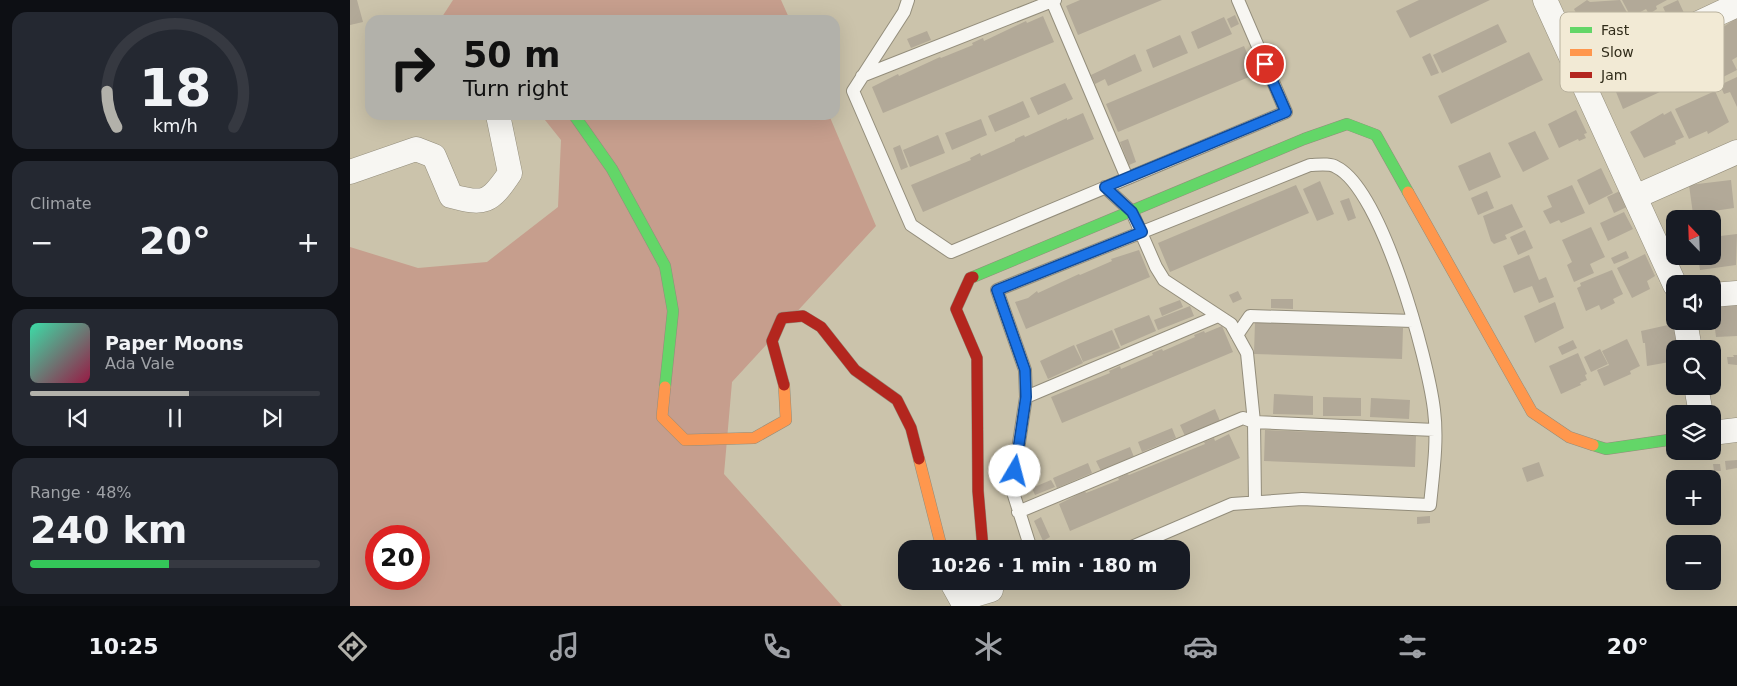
<!DOCTYPE html>
<html lang="en">
<head>
<meta charset="utf-8">
<style>
	:root { --surface:#171b24; --page:#242831; --text:#f1f3f6; --muted:#9ea1a6; --line:#363941; --accent:#b2b1aa }
	body { margin:0; font-family:"DejaVu Sans",sans-serif; background:var(--page); color:var(--text); height:100vh; display:flex; flex-direction:column; font-size:19px; white-space:nowrap }
	* { box-sizing:border-box; margin:0 }
	p { font-size:16px; color:var(--muted) }
	.icon { flex:none; width:28px; height:28px; fill:none; stroke:currentColor; stroke-width:2; stroke-linecap:round; stroke-linejoin:round }
	.map { position:relative; flex:1; overflow:hidden }
	.drawer { display:flex; flex-direction:column; gap:12px; padding:12px; background:#0d0f14; width:350px }
	.drawer>* { flex:none }
	.banner { position:absolute; left:15px; top:15px; width:475px; height:105px; border-radius:15px; box-shadow:0 5px 20px #0002; background:#b2b1aa; color:#111; overflow:hidden }
	.needle { width:32px; rotate:337deg }
	.fabs { position:absolute; left:1316px; top:210px; display:grid; gap:10px }
	.fabs a { display:grid; place-items:center; width:55px; height:55px; border-radius:10px; background:var(--surface); box-shadow:0 5px 20px #0002; font-size:25px }
	.speed { position:absolute; left:15px; top:525px; display:flex; gap:10px; font-size:25px; font-weight:700; text-align:center }
	.speed>* { display:grid; place-content:center; width:65px; height:65px; border-radius:50%; background:var(--surface); box-shadow:0 5px 20px #0002; line-height:1 }
	.speed .limit { border:8px solid #d22; background:#fff; color:#111 }
	.pin { position:absolute; display:grid; place-items:center; width:42px; height:42px; color:#fff; margin:-21px; border:2px solid #fff; border-radius:50%; box-shadow:0 1px 5px #0007 }
	.me { position:absolute; width:55px; margin:-28px; rotate:8deg; stroke-linejoin:round; filter:drop-shadow(0 0 4px #0008) }
	.turn { display:flex; align-items:center; gap:18px; height:105px; padding:0 15px; font-size:22px }
	.turn .icon { width:65px; height:65px; stroke-width:2.5 }
	.turn b { display:block; font-size:35px; line-height:42px }
	.big { font-size:38px; font-weight:600; line-height:1.1 }
	.drawer .tile { flex:1; display:flex; flex-direction:column; justify-content:center; gap:8px; min-width:0; padding:0 18px; border-radius:15px; background:var(--page) }
	.drawer .dial { align-items:center; gap:0 }
	.dial svg { height:130px; overflow:visible; fill:none; stroke:var(--line); stroke-width:7; stroke-linecap:round; text-anchor:middle }
	.dial text { fill:var(--text); stroke:none }
	.song { display:flex; align-items:center; gap:15px }
	.cover { width:60px; height:60px; border-radius:8px; background:linear-gradient(135deg,hsl(160 70% 55%),hsl(340 70% 35%)) }
	.played { height:5px; border-radius:2px; background:linear-gradient(90deg,var(--accent) 55%,var(--line) 55%) }
	.keys { display:flex; justify-content:space-around; direction:ltr }
	.heat { display:flex; justify-content:space-between; align-items:center; font-size:28px; direction:ltr }
	.charge { height:8px; border-radius:4px; background:linear-gradient(90deg,#34c759 48%,var(--line) 0) }
	.trip { position:absolute; left:548px; top:540px; width:292px; height:50px; border-radius:15px; background:var(--surface); box-shadow:0 5px 20px #0002; font-weight:600; line-height:50px; text-align:center }
	.tabs { display:flex; height:80px; justify-content:space-around; align-items:center; background:#090b0e; color:var(--muted) }
	.tabs .icon { width:35px; height:35px }
	.tabs .selected { color:var(--accent) }
	.tabs b { font-size:22px; color:var(--text) }
	main { display:flex; flex:1; min-height:0 }
	.map>svg:first-child { display:block }
	.forest { fill:#c69e8d; fill-rule:evenodd }
	.building { fill:#b2a998 }
	.lines { fill:none; stroke-linecap:round; stroke-linejoin:round }
	.lane-casing { stroke:#938d7b; stroke-width:14 }
	.street-casing { stroke:#938d7b; stroke-width:25 }
	.fast-casing { stroke:#938d7b; stroke-width:12 }
	.slow-casing { stroke:#938d7b; stroke-width:12 }
	.jam-casing { stroke:#938d7b; stroke-width:12 }
	.lane { stroke:#f7f6f2; stroke-width:12 }
	.street { stroke:#f7f6f2; stroke-width:24 }
	.fast { stroke:#63d668; stroke-width:11 }
	.slow { stroke:#ff974d; stroke-width:11 }
	.jam { stroke:#b3261e; stroke-width:11 }
	.route-casing { stroke:#114b97; stroke-width:12 }
	.route { stroke:#1a73e8; stroke-width:9 }
	.key { fill:#f2ead5; stroke:#b8b19d; stroke-width:1 }
	.key-label { font-size:14px; fill:#302b19 }
</style>
</head>
<body>
<main>
<section class="drawer">
<div class="tile dial"><svg viewBox="0 0 100 80">
<path d="M14 69A42 42 0 1 1 86 69"/>
<path d="M14 69A42 42 0 0 1 8 47" stroke="#b2b1aa"/>
<text x="50" y="56" font-size="32" font-weight="700">18</text>
<text x="50" y="72" font-size="11">km/h</text>
</svg></div>
<div class="tile"><p>Climate</p>
<div class="heat"><a>−</a><b class="big">20°</b><a>+</a></div>
</div>
<div class="tile">
<div class="song"><i class="cover"></i><div><b>Paper Moons</b><p>Ada Vale</p></div></div>
<div class="played"></div>
<div class="keys"><svg class="icon" aria-label="previous" viewBox="0 0 24 24"><path d="M18 5L8 12l10 7zM5 5v14"/></svg><svg class="icon" aria-label="pause" viewBox="0 0 24 24"><path d="M8 5v14M16 5v14"/></svg><svg class="icon" aria-label="next" viewBox="0 0 24 24"><path d="M6 5l10 7-10 7zM19 5v14"/></svg></div>
</div>
<div class="tile"><p>Range · 48%</p><b class="big">240 km</b><div class="charge"></div></div>
</section>
<div class="map">
<svg width="1387" height="606" viewBox="0 0 1387 606">
	<rect width="100%" height="100%" fill="#cbc3ab"/>
	<path class="forest" d="M103,0h328l9,20h-350z
		M191,115h288l47,111 -144,156 -8,92 118,132h-492v-359l68,21 69,-6 71,-55 3,-67zM26,536h43v43h-43z"/>
	<path class="building" d="M0,0h7l6,22 -13,3z
		M730,0h82l-84,35 -12,-29z
		M1069,0h71l-80,38 -14,-27z
		M1237,0l3,2 30,-2 10,18 -24,13 5,9 -20,10 -9,-18 3,-2 -11,-21z
		M1272,0h45l-11,6 1,3 -8,5 -3,-5 -15,8z
		M1328,0l6,13 -15,7 -6,-13z
		M885,15l4,9 -8,4 -4,-9z
		M693,16l11,26 -171,71 -11,-26 26,-13 1,2 41,-19 1,1 32,-13 -1,-2 11,-5 1,3 42,-20 1,2z
		M874,17l8,17 -34,15 -7,-17z
		M1387,18v39l-5,3 5,10 -18,9 -20,-43 20,-10 1,3z
		M1148,24l9,18 -65,31 -9,-18z
		M577,31l4,9 -20,8 -4,-9z
		M830,35l8,18 -35,15 -7,-18z
		M894,46l12,28 -138,58 -12,-28z
		M1179,52l14,28 -92,44 -13,-28z
		M1080,53l9,20 -8,3 -9,-19z
		M785,54l7,17 -34,15 -3,-7 -10,5 -4,-9z
		M1298,62l14,29 -39,18 -7,-17 3,-1 -7,-15 25,-12 1,3z
		M1387,77v30l-7,-15 -6,2 -4,-9z
		M715,83l8,16 -35,16 -8,-17z
		M1365,91l14,31 -21,12 -1,-3 -18,8 -14,-30z
		M673,101l7,16 -35,15 -7,-16z
		M1226,110l11,23 -3,1 2,4 -7,3 -1,-2 -19,9 -11,-24z
		M1321,111l13,26 -9,4 1,3 -32,14 -14,-26 33,-19 1,2z
		M733,113l11,26 -171,73 -12,-27 60,-25 -1,-2 10,-5 1,3 34,-15v-2l9,-4 1,2 42,-19v2z
		M631,119l6,16 -35,15 -7,-17z
		M1185,131l14,28 -26,13 -15,-29z
		M588,135l7,18 -35,14 -7,-17z
		M778,139l8,23 -7,3 -9,-23z
		M550,145l8,22 -7,3 -8,-22z
		M1140,152l11,25 -32,14 -11,-25z
		M1251,168l12,25 -24,12 -12,-25z
		M1381,180l3,28 -41,6 -4,-29z
		M970,181l14,33 -17,7 -14,-32z
		M946,185l13,28 -139,59 -12,-29z
		M1222,185l13,28 -24,10 -2,-3 -9,4 -7,-13 9,-4 -5,-11z
		M1272,190l7,16 -15,7 -7,-16z
		M1137,191l7,17 -16,7 -7,-17z
		M999,198l7,20 -8,3 -8,-20z
		M1162,204l11,23 -18,8 2,4 -13,5 -3,-3 -8,-25z
		M1274,212l9,17 -25,12 -8,-18z
		M1241,227l14,30 -15,7 4,9 -20,9 -7,-17 5,-3 -10,-22z
		M1175,230l8,18 -15,7 -8,-18z
		M1387,234l-1,31 -36,5 -2,-14h14v-19z
		M789,250l11,27 -124,52 -11,-27 13,-4 9,-7 1,2 41,-19 1,1 32,-14 -1,-2z
		M1276,251l3,7 -15,6 -3,-6z
		M1295,254l10,22 -8,5 3,8 -18,9 -15,-30z
		M1179,255l10,25 7,-3 8,20 -15,6 -7,-17 -18,7 -11,-27z
		M1262,270l11,24 -10,5 2,4 -14,7 -2,-5 -13,6 -9,-23 4,-2 -1,-3z
		M888,291l4,8 -9,4 -4,-8z
		M921,299h22v10l-22,-1z
		M830,300l3,7 -21,9 -3,-8z
		M1205,302l9,26 -29,15 -11,-27z
		M1387,302v34l-21,1 -3,-24 5,-1 -1,-7z
		M840,306l4,10 -36,14 -4,-10z
		M799,315l7,16 -35,15 -7,-17z
		M905,322l148,6 -1,31 -148,-5z
		M1318,325l9,6 3,18h-5v12l-28,5 -2,-23h-2l-2,-12z
		M872,326l11,26 -171,71 -11,-26 59,-24 -1,-2 11,-5 1,3 32,-14 -1,-2 10,-4 1,2 32,-14 -1,-2 10,-4 1,2z
		M762,330l8,18 -37,14 -7,-17z
		M1277,339l13,27 -10,5 1,3 -27,12 -7,-16 12,-5 -7,-14z
		M1223,340l4,8 -15,7 -4,-8z
		M724,345l9,18 -35,16 -8,-18z
		M1250,349l8,15 -17,8 -7,-15z
		M1228,353l9,21 -2,1 2,5 -7,3 1,2 -20,9 -12,-28z
		M1383,355h4v10l-9,-1 -1,-7h7z
		M924,394l39,2v19l-40,-1z
		M973,397l38,1v18h-38z
		M1021,398l39,2 -1,19 -39,-2z
		M865,409l5,12 -35,15 -5,-11z
		M822,428l4,10 -34,14 -4,-10z
		M915,430l151,6 -1,31 -151,-6z
		M879,434l11,24 -170,73 -11,-27 26,-13 1,2 33,-13 -1,-2 9,-4 2,1 76,-31 -1,-2 10,-4 1,3z
		M780,447l4,10 -33,14 -5,-10z
		M1387,460v8l-11,2 -1,-9z
		M1189,462l5,14 -17,6 -5,-14z
		M738,463l4,10 -35,15 -4,-10z
		M1363,464h7l1,7h-7z
		M701,480l4,7 -20,8 -3,-7z
		M1080,516v7l-13,1v-7z
		M691,517l9,20 -7,4 -9,-20z"/>
	<g class="lines">
		<g class="lane-casing">
			<path id="lane" d="M558,0l-4,12 -51,79 58,134 40,27 335,-140 -48,-112
				M702,1l75,177
				M512,76l193,-76
				M755,187l27,25 24,55 8,13 67,44 16,29 7,69 1,80
				M887,335l13,-19 163,5
				M676,397l192,-81
				M668,512l225,-94 11,4 181,8
				M681,549l-19,-60 14,-92 -1,-27 -28,-80 313,-125c7,0 20,-2 26,2 46,22 92,193 98,243 4,31 -1,64 -4,95l-128,-6 -70,5 -105,45"/>
		</g>
		<g class="street-casing">
			<path id="street" d="M1195,0l130,285
				M1231,78l156,-73
				M0,172l66,-23 18,7 17,40c34,9 39,7 59,-23l-12,-58
				M1285,197l102,-45
				M1362,295l25,-2
				M1335,321l5,28
				M1346,386l5,28
				M1362,433l25,-3
				M601,581l10,18 30,-9 -2,-9"/>
		</g>
		<g class="fast-casing">
			<path id="fast" d="M224,115l38,54 53,97 8,45 -8,76
				M623,277l331,-138 43,-15 29,11 32,57
				M1243,445l13,4 69,-10"/>
		</g>
		<g class="slow-casing">
			<path id="slow" d="M1058,192l124,220 37,25 24,8
				M315,387l-3,30 23,23 69,-2 32,-18 -2,-35
				M569,459l23,90"/>
		</g>
		<g class="jam-casing">
			<path id="jam" d="M623,277l-3,1 -14,31 21,49 1,133 5,58
				M434,385l-12,-44 10,-23 21,-2 18,11 34,43 42,30 14,28 8,31"/>
		</g>
		<use href="#lane" class="lane"/>
		<use href="#street" class="street"/>
		<use href="#fast" class="fast"/>
		<use href="#slow" class="slow"/>
		<use href="#jam" class="jam"/>
	</g>
	<g class="lines">
		<g class="route-casing">
			<path id="route" d="M665,471l11,-74 -1,-27 -28,-80 145,-58 -10,-20 -27,-25 181,-75 -21,-48"/>
		</g>
		<use href="#route" class="route"/>
	</g>
	<rect x="1210" y="12" width="164" height="80" rx="8" class="key"/>
	<rect x="1220" y="27" width="22" height="6" fill="#63d668"/>
	<rect x="1220" y="49" width="22" height="7" fill="#ff974d"/>
	<rect x="1220" y="72" width="22" height="6" fill="#b3261e"/>
	<g class="key-label">
		<text x="1251" y="35">Fast</text>
		<text x="1251" y="57">Slow</text>
		<text x="1251" y="80">Jam</text>
	</g>
</svg>
<div class="fabs">
<a><svg class="needle" viewBox="-14 -14 28 28"><path d="M0-13l5 13h-10z" fill="#e53935"/><path d="M0 13l5-13h-10z" fill="#9ea1a6"/></svg></a>
<a><svg class="icon" aria-label="sound" viewBox="0 0 24 24"><path d="M4 9h4l5-4v14l-5-4H4zM17 9q2 3 0 6"/></svg></a>
<a><svg class="icon" aria-label="search" viewBox="0 0 24 24"><circle cx="10" cy="10" r="6"/><path d="M15 15l6 6"/></svg></a>
<a><svg class="icon" aria-label="layers" viewBox="0 0 24 24"><path d="M12 4l9 5-9 5-9-5zM3 14l9 5 9-5"/></svg></a>
<a>+</a>
<a>−</a>
</div>
<div class="speed"><div class="limit">20</div></div>
<div class="pin" style="left:915px;top:64px;background:#d93025"><svg class="icon" aria-label="arrive" viewBox="0 0 24 24"><path d="M6 21V4h12l-3 4 3 4H6"/></svg></div>
<svg class="me" style="left:665px;top:471px" viewBox="-20 -20 40 40"><circle r="19" fill="#fff"/><path d="M0-13L10 11 0 6-10 11z" fill="#1a73e8"/></svg>
<div class="trip">10:26 · 1 min · 180 m</div>
<div class="banner">
<div class="turn"><svg class="icon" aria-label="right" viewBox="0 0 24 24"><path d="M7 20v-9h11M14 6l5 5-5 5"/></svg><div><b>50 m</b>Turn right</div></div>
</div>
</div>
</main>
<nav class="tabs">
<b>10:25</b>
<svg class="icon selected" aria-label="directions" viewBox="0 0 24 24"><path d="M12 3l9 9-9 9-9-9zM9 14v-3h6M13 9l2 2-2 2"/></svg>
<svg class="icon" aria-label="music" viewBox="0 0 24 24"><path d="M9 18V5l10-2v13"/><circle cx="6" cy="18" r="3"/><circle cx="16" cy="16" r="3"/></svg>
<svg class="icon" aria-label="phone" viewBox="0 0 24 24"><path d="M5 4h4l2 5-3 2q2 4 5 5l2-3 5 2v4C11 20 4 13 5 4z"/></svg>
<svg class="icon" aria-label="climate" viewBox="0 0 24 24"><path d="M12 3v18M4 7l16 10M4 17L20 7"/></svg>
<svg class="icon" aria-label="car" viewBox="0 0 24 24"><path d="M5 17H2v-5l4-1 3-4h7l3 4 3 1v5h-3M9 17h6M6 11h13"/><circle cx="7" cy="17" r="2"/><circle cx="17" cy="17" r="2"/></svg>
<svg class="icon" aria-label="filters" viewBox="0 0 24 24"><path d="M4 7h16M4 17h16"/><circle cx="9" cy="7" r="2"/><circle cx="15" cy="17" r="2"/></svg>
<b>20°</b>
</nav>
</body>
</html>
